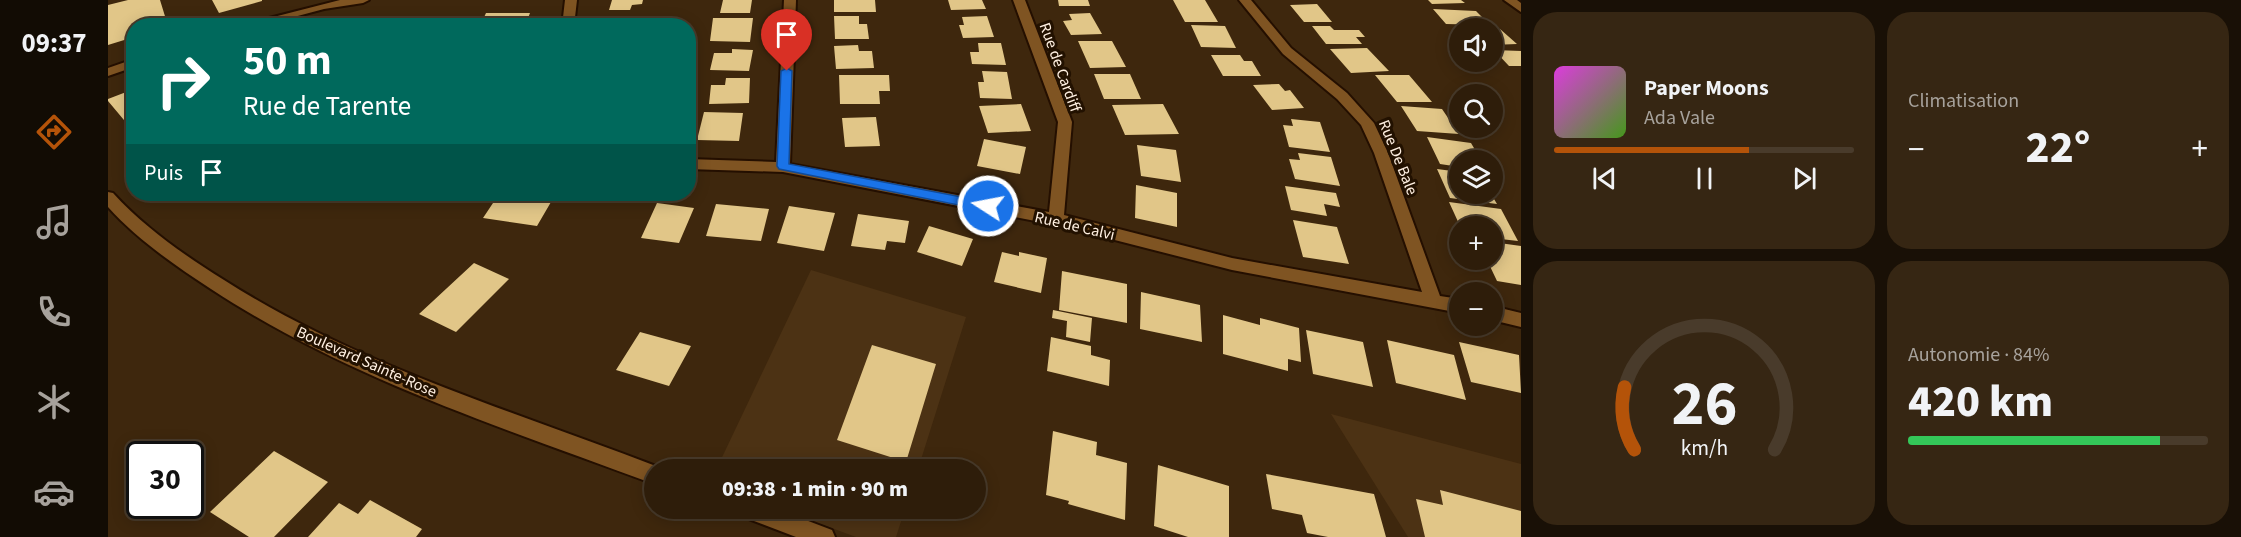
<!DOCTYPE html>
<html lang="fr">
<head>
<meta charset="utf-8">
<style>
	:root { --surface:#2e1d0a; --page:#362613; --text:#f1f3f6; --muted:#a7a29c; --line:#493b2b; --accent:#b45309 }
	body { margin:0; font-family:"Source Sans 3",sans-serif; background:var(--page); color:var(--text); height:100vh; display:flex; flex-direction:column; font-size:22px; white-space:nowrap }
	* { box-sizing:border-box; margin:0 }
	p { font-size:20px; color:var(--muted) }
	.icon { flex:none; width:33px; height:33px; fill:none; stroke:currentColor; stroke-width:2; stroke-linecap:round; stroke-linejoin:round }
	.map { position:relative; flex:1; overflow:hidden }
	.drawer { display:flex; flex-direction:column; gap:12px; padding:12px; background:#191006; width:720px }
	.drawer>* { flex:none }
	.guide { position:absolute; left:18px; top:18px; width:570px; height:183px; border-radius:24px; box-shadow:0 3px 15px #0003,0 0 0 2px var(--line); background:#00695c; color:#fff; overflow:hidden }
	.tools { position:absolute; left:1341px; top:18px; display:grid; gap:12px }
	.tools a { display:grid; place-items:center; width:54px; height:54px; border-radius:50%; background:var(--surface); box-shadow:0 3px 15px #0003,0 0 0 2px var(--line); font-size:30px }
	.speed { position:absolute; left:18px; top:441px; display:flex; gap:12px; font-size:30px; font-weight:700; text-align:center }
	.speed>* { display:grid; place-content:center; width:78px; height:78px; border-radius:50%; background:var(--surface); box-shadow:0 3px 15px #0003,0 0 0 2px var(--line); line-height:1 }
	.speed .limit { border:3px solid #111; border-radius:9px; background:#fff; color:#111 }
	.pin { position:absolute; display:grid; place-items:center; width:51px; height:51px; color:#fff; margin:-62px -26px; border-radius:50% 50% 50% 0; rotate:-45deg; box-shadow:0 0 6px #0007 }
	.pin .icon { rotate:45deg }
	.me { position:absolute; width:66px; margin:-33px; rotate:281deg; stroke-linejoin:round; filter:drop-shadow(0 0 4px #0008) }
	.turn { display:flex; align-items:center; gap:21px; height:126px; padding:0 18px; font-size:27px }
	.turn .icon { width:78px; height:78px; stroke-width:2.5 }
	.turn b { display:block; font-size:42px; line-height:51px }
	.then { display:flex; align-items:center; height:57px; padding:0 18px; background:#0003; gap:12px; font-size:22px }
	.big { font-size:45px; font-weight:800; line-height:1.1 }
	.drawer .widget { flex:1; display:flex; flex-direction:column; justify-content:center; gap:9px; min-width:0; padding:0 21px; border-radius:24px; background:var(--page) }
	.drawer .dial { align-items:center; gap:0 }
	.dial svg { height:156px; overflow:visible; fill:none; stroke:var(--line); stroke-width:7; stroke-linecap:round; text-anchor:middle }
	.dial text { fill:var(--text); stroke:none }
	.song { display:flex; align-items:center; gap:18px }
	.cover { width:72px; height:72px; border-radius:9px; background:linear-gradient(135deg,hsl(300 70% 55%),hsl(100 70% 35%)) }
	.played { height:6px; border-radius:3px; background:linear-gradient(90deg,var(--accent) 65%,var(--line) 65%) }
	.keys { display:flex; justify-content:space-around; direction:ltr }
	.heat { display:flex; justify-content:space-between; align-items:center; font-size:33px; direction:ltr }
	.charge { height:9px; border-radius:4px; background:linear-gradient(90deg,#34c759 84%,var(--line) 0) }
	.drawer .tiles { flex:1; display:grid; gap:12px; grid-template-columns:repeat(2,1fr) }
	.trip { position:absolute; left:536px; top:459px; width:342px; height:60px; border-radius:30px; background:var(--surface); box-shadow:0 3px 15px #0003,0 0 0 2px var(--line); font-weight:800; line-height:60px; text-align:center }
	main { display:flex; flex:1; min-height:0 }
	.tabs { display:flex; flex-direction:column; width:108px; justify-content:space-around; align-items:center; background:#120c04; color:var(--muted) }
	.tabs .icon { width:42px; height:42px }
	.tabs .on { color:var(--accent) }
	.tabs b { font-size:27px; color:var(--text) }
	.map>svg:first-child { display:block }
	.built { fill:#4c3214 }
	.building { fill:#e1c688 }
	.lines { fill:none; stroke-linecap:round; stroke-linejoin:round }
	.minor-casing { stroke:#240f00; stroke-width:4 }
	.tertiary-casing { stroke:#240f00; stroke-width:4 }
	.minor { fill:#7f5422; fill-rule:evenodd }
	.tertiary { fill:#7f5422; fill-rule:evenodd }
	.route { fill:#1a73e8; stroke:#114b97; stroke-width:1.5 }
	.labels { text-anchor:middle; stroke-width:6; stroke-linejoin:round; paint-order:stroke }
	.street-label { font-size:16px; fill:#fff0e1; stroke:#210 }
</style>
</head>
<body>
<main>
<nav class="tabs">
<b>09:37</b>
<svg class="icon on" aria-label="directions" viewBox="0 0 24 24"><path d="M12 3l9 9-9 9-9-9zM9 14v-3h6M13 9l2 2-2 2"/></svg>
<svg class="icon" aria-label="music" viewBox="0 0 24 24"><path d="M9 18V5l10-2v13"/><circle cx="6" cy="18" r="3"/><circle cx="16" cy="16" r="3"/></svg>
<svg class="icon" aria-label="phone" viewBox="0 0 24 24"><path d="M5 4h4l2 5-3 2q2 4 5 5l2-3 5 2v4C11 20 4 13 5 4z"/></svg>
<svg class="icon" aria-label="climate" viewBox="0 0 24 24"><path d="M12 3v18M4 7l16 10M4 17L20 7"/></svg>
<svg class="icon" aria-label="car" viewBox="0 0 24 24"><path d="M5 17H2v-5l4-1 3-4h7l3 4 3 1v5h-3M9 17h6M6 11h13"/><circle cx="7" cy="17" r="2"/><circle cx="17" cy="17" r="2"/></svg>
</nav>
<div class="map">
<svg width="1413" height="537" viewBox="0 0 1413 537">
	<rect width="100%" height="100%" fill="#3e270d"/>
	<path class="built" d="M703,270l155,47 -48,152 -202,1z
		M1223,414l190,50v73h-113z
		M672,509h125l-9,28h-40z"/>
	<path class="building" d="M20,0h32l8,26h-34v11l-26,8v-40z
		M104,0h50v1l-43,12z
		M504,0h31l-1,4 -10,1 -2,5h-21z
		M615,0h29l-2,13h-30z
		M726,0h41l1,12h-42z
		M840,0h34l4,9 -35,1z
		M950,0h30l2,6h-31z
		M1065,0h32l13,22h-33z
		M1320,0h33l4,3 -33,1z
		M1209,4l15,18h-28l-14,-17z
		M1325,9l43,2 14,14 -44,-1z
		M378,13h44l-5,13h-45z
		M982,13l12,21 -31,1 -8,-14 9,-1 -3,-6z
		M534,16l-2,10h-33l2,-9z
		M726,16h25v8h8l2,15h-34z
		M879,16l7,21 -31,1 -4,-13h5l-2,-8z
		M605,18h40l-3,24 -40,-1z
		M1083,25l34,1 11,22 -35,-1z
		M1204,26h18l4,4h25l6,7h-9l6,7h-36z
		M1384,29h8l17,15 -25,1z
		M970,41h34l14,26 -36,1z
		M870,43h23l5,22 -34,-1 -2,-12h9z
		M750,45l1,6h13l2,17 -38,1 -2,-23z
		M1259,48l22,23 -38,2 -21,-24z
		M624,49l21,1 -4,21 -39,-1 4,-17h18z
		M1386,50l27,1v15h-12z
		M1103,55h29l4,6h8l9,15h-38z
		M874,71l25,1 5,27 -32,-1 -2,-16h6z
		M986,74h36l11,25h-37z
		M731,75h50l1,16h-11l1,13h-40z
		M1267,75h34l23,27h-35z
		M618,78h24l-1,25 -40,1 2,-19h14z
		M1171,84l6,7 5,-1 14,18 -32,2 -19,-25z
		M26,89v43l-26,-31v-2z
		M913,104l10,27 -43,2 -9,-27z
		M1055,104l16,30 -54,1 -13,-30z
		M1293,106l41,3 17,25 -42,-3z
		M596,112l39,1 -4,28 -42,-1z
		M768,117l4,29 -35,1 -3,-29z
		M1183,119l29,3 10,30 -41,-5 -6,-22 10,1z
		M1319,137l44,6 10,17h-21v7l-20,-3z
		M876,139l42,8 -6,27 -43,-8z
		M1029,145l39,5 5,32 -40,-6z
		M1190,153l33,4 9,29 -45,-7 -6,-20 11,1z
		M1329,169l23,3v22h31l6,10 -47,-6z
		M1028,185l41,8v34l-42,-9z
		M1177,186l51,7 4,14 -16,-3 3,12 -36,-6z
		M391,194l52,8 -14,24 -54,-8z
		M1341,202l52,7 17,32 -26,-3v-12h-32z
		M549,203l37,5 -15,35 -38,-5z
		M608,204l53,5 -8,32 -55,-5z
		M681,206l46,7 -11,38 -47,-8z
		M750,214l51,7 -4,22 -18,-2 -2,9 -34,-4z
		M1185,220l44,7 12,37 -46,-7z
		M821,226l44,13 -11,27 -45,-14z
		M1384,242l29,4v39l-24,-4 -10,-21h5z
		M894,252l17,4v-4l28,6 -6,35 -47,-11z
		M366,263l35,16 -53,53 -37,-18z
		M954,271l65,13v39l-68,-13z
		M1033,292l59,13 2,37 -62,-13z
		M945,310l39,8 -2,24 -24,-5 1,-16 -15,-3z
		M1115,315l37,10v-7l39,10 2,34 -13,-3v12l-65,-17z
		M1198,330l57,12 10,45 -60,-13z
		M532,332l51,14 -22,40 -53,-16z
		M943,337l40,9v9l19,5 -1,26 -62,-15z
		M1279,340l67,15 12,45 -70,-17z
		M1351,342l60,13 2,38 -50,-11z
		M764,345l64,19 -30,98 -69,-22z
		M945,431l44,11 -1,13 31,8 -2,57 -57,-16 1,-3 -23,-6z
		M166,451l54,31 -54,55h-25l-39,-25z
		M1050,465l71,21v51h-41l-34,-11z
		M1158,474l108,20 12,43h-58l-21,-4 -5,-18 -30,-6z
		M1332,490l81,21v26h-96l-9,-38 27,6z
		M262,500l52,29 -6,8h-108l31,-34 19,11z"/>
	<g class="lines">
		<g class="minor-casing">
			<path id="minor" d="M232,0h29l-6,3 -39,6 -64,17h-22z
				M457,0h12l-3,26h-12z
				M676,0h12l-6,164 259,48 9,-90 -45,-122h12l47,122 -8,93 168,43 190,34 -48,-139 -13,-28 -24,-26 -54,-45 -44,-54h12l40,48 56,45 27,30 14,30 52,143 20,3v14l-228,-43 -176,-45 -273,-53 -95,-3v-10l88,3z
				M1396,0h13l4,3v9z
				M26,59v8l-26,9v-8z
				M1384,306l29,7v14l-29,-7z"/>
		</g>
		<g class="tertiary-casing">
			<path id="tertiary" d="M0,192l5,1c32,35 71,62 111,87 135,86 289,131 437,188l-7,2v14c-151,-56 -307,-106 -443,-195 -37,-24 -74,-50 -103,-82z
				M627,508h39l58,22 3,7h-39l-58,-22z"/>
		</g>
		<use href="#minor" class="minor"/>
		<use href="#tertiary" class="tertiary"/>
	</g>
	<path class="route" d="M679,68l5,3 -3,93 199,38 6,4 -1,3 -5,2 -209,-42 -2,-3 4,-95z"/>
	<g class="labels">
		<g class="street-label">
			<text transform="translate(953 67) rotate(70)" y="6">Rue de Cardiff</text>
			<text transform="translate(1291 157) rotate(68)" y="6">Rue De Bale</text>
			<text transform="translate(967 225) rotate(13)" y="6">Rue de Calvi</text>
			<text transform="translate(259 361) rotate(24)" y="6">Boulevard Sainte-Rose</text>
		</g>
	</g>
</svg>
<div class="tools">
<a><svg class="icon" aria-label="sound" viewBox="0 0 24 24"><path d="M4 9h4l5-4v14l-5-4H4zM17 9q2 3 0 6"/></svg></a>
<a><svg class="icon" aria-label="search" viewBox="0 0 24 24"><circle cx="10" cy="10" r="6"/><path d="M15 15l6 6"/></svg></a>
<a><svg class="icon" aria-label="layers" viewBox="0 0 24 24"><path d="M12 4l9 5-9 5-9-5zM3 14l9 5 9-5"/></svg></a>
<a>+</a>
<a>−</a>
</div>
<div class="speed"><div class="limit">30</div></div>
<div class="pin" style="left:679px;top:71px;background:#d93025"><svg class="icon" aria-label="arrive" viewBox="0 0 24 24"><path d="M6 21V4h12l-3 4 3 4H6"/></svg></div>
<svg class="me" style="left:880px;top:206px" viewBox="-20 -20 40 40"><circle r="17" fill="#1a73e8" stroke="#fff" stroke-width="3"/><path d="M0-11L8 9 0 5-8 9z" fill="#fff"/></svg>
<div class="trip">09:38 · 1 min · 90 m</div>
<div class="guide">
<div class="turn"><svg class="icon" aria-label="right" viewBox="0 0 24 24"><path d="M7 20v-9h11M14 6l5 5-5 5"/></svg><div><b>50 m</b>Rue de Tarente</div></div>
<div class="then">Puis<svg class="icon" aria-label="arrive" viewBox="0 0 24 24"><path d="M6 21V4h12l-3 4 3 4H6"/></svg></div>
</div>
</div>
<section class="drawer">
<div class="tiles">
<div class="widget">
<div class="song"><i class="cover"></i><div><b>Paper Moons</b><p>Ada Vale</p></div></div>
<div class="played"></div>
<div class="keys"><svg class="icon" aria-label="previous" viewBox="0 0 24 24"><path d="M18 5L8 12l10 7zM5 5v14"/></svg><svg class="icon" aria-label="pause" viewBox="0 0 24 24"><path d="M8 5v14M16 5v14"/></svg><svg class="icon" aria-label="next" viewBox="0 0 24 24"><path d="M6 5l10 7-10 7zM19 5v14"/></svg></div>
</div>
<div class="widget"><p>Climatisation</p>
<div class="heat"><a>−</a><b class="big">22°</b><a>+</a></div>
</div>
<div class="widget dial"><svg viewBox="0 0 100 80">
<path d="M14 69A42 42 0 1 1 86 69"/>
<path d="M14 69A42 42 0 0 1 9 37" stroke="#b45309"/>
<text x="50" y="56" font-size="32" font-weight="700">26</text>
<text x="50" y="72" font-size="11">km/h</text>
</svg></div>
<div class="widget"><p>Autonomie · 84%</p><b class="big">420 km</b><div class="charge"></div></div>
</div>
</section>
</main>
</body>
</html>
